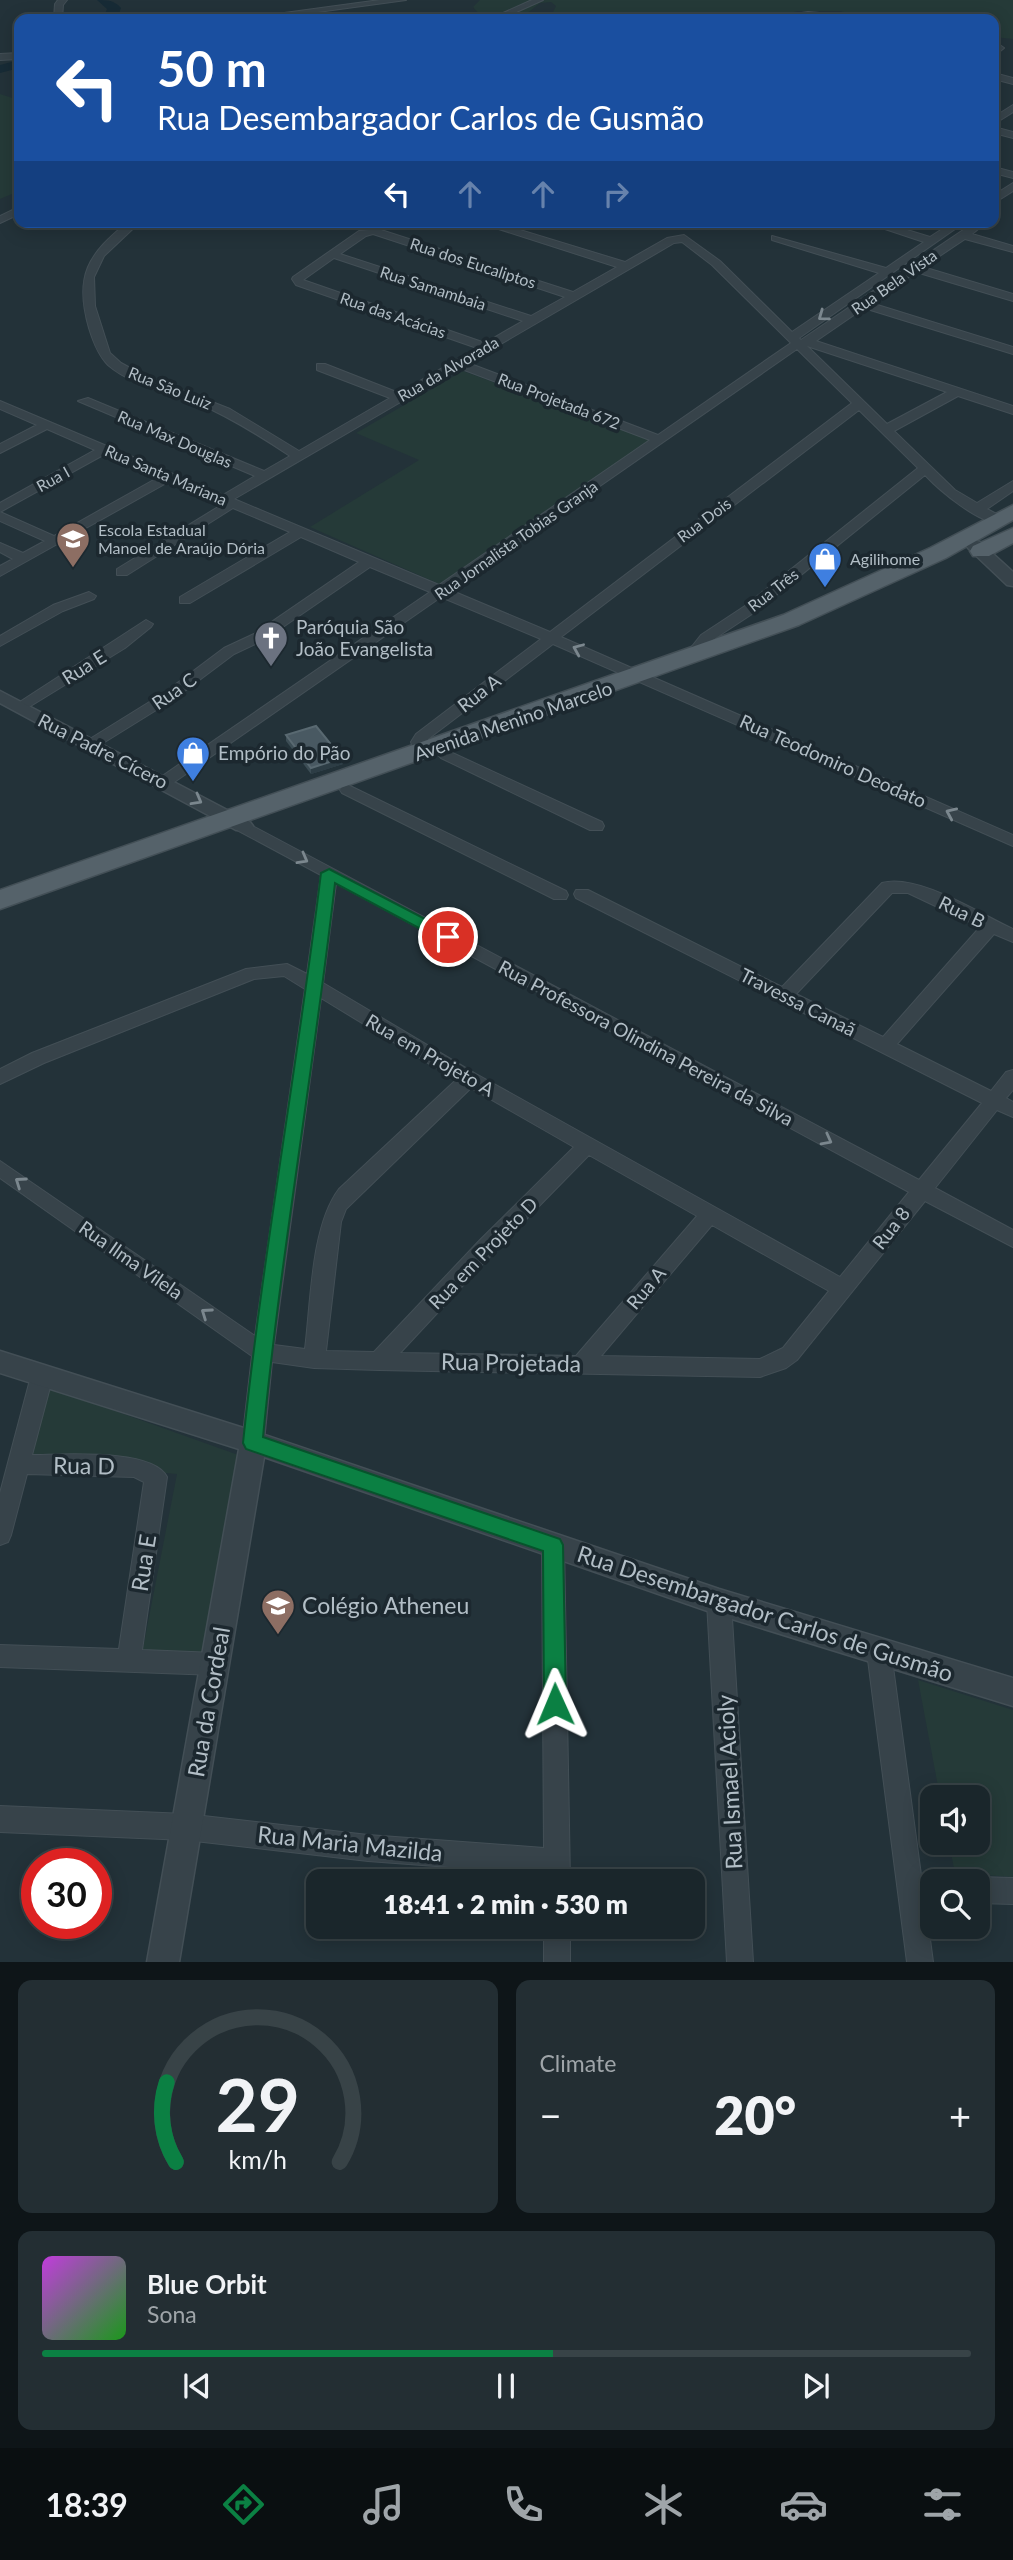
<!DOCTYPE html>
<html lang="en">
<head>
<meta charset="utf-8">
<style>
	:root { --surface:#1a262b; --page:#232e33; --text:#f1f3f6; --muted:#9fa5a9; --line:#384347; --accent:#0b8043 }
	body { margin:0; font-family:Lato,sans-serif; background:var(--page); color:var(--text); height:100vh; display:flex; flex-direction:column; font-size:26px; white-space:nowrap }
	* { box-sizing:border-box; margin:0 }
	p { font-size:23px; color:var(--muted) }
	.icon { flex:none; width:38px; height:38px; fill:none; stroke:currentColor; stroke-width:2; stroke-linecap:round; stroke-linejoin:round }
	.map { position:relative; height:1962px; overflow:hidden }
	.drawer { display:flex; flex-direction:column; gap:18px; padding:18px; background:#0e1518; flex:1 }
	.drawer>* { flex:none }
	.banner { position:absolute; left:14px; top:14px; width:985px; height:214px; border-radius:14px; box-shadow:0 4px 18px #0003,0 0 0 2px var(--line); background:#1a4fa0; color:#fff; overflow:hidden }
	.controls { position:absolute; left:920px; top:1785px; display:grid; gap:14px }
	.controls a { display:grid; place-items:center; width:70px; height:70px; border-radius:14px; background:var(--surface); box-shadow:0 4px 18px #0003,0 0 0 2px var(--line); font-size:35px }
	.speed { position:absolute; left:21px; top:1848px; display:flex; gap:14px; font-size:35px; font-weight:700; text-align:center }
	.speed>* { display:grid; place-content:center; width:91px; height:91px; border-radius:50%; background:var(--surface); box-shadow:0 4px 18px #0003,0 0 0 2px var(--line); line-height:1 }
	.speed .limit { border:10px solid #d22; background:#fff; color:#111 }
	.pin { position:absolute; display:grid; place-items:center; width:60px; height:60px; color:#fff; margin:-30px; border:4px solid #fff; border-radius:50%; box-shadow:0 2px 7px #0007 }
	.me { position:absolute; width:77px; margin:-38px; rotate:359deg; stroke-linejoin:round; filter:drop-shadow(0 0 5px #0008) }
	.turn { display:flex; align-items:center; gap:24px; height:147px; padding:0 28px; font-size:32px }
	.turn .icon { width:91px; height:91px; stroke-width:2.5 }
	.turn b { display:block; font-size:49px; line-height:60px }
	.lanes { display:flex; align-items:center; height:66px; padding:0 28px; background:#0003; justify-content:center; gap:35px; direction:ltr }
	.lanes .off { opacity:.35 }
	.big { font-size:52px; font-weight:800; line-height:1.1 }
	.drawer .widget { flex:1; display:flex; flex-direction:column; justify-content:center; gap:10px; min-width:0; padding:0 24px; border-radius:14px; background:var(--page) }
	.drawer .dial { align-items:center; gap:0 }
	.dial svg { height:182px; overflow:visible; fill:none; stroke:var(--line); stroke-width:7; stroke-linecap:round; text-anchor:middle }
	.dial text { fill:var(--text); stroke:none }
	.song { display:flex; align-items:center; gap:21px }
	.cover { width:84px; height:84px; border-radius:10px; background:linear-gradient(135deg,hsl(290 70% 55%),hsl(120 70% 35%)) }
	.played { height:7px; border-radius:4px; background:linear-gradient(90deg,var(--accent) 55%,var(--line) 55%) }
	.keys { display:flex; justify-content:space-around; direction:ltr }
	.heat { display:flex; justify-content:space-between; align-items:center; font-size:38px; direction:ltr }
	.drawer .tiles { flex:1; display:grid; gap:18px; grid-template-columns:1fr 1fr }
	.widget:last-child { grid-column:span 2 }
	.trip { position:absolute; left:306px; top:1869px; width:399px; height:70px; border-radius:14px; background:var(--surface); box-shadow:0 4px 18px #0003,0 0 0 2px var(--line); font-weight:800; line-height:70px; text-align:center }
	.tabs { display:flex; height:112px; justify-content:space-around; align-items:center; background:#0a0f11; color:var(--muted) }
	.tabs .icon { width:49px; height:49px }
	.tabs .active { color:var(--accent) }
	.tabs b { font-size:32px; color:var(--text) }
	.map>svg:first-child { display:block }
	.green { fill:#253a38 }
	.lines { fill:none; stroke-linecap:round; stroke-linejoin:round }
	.river { fill:#172b36; fill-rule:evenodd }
	.minor-casing { stroke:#434f56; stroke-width:2 }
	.tertiary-casing { stroke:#434f56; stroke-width:3 }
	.primary-casing { stroke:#434f56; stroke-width:3 }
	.minor { fill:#37434a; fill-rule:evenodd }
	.tertiary { fill:#37434a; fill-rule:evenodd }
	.primary { fill:#55626a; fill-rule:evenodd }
	.wall { fill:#3c4d55 }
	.shaded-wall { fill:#2d3d45 }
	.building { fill:#495962; stroke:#596971; stroke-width:2 }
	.oneway { stroke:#7b878e }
	.route { fill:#0b8043; stroke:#07532c; stroke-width:2 }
	.labels { text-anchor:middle; stroke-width:7; stroke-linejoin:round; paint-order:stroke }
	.far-street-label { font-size:16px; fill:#b2bec6; stroke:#1c282f }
	.far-poi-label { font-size:16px; fill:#b2bec6; stroke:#1c282f; text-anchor:start }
	.poi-label { font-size:19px; fill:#b2bec6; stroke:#1c282f; text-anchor:start }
	.street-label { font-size:19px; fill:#b2bec6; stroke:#1c282f }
	.near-street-label { font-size:23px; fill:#b2bec6; stroke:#1c282f }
	.near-poi-label { font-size:23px; fill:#b2bec6; stroke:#1c282f; text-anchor:start }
</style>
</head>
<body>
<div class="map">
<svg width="1013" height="1962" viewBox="0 0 1013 1962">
	<rect width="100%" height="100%" fill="#233239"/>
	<path class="green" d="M480,0h533v39l-19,-2v-18h-33l1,-6 -25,-1 -22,7h-48l-27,-8h-42l-33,8h-211l-2,-5 4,-8 -5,-4 -11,1 -20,16h-37l-10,-12z
		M0,94l19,6v91l-19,8z
		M463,371l189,69 -206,147 -136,-60 109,-67 -63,-27z
		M48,1387l196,70 -30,199 -72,-3 35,-179 -79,-7 -72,-11z
		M918,1680l95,30v167l-58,-4 -6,-30h29v-46h-38z"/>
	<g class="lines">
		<path class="river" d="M97,0c11,0 17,0 24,8l-4,11h-14l4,-10z
			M19,60v8l-19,5v-8z"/>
		<g class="minor-casing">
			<path id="minor" d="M58,0h9l-4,5 -1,14h-8l1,-15z
				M380,0h26l-125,17 -4,-3z
				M532,0h11l-42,19h-11z
				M808,12l46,4 4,3h-96z
				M994,41l10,7 -10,8z
				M19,53v6l-19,1v-6z
				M994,73l19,5v6l-19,-5z
				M1013,105v7l-19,12v-7z
				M994,127l19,5v6l-19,-5z
				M994,167l19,5v6l-19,-5z
				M1013,183v8l-19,12v-8z
				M19,207v7l-19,9v-7z
				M128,222h12l-36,34 -10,21 1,29 15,47 11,10 20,11 89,35 69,42 91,-53 -73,-28v-6h8l74,29 78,-45 -181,-63 -4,-6 1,-2 66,-46 19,-2 195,63 44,-25 -140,-45h17l131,40 42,-24 17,-3 36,26 72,71 87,-59 -107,-33v-4l114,32 38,-26 -60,-20h17l49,15 23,-15h12l-166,116 2,2 174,-118h12l-15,12 41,12v6l-48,-13 -42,28 90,27v7l-97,-29 -45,31 142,44v7l-149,-46 -48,33 197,65v8l-55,-18 -64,35 61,59 22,13 36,-22v10l-26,18 15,8v6c-21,3 -63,-33 -77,-48l-170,137 -44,29 -17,21h-10l-2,-3 19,-24 44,-29 173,-138 -59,-58 -298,227 452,198v11l-460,-202 -125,95 -2,17h-10l-5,-14 5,-8 125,-95 -100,-42 -271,188h-12l-2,-3 2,-3 272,-187 -60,-25 -106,73 -30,14 -60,45 -79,49h-10l-3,-3 3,-3 79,-49 60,-45 30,-14 105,-72 -58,-25 -111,66h-10v-6l110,-65 -57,-24 -106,67h-10v-6l106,-65 -53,-23 -170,95v-10l13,-7 -13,-7v-9l23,10 22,-12 -45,-20v-9l54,24 105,-59 -54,-23 -105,58v-9l95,-53 -48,-21 -47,24v-9l37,-19 -37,-16v-8l223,94 32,-19 -177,-75 10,-3 176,73 26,-15c-30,-20 -60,-39 -93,-53 -29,-12 -65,-17 -89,-38 -10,-10 -15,-24 -19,-37 -15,-52 -1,-74 39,-106zM373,234l192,63 -34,19 -191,-62 26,-18zM682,242l30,23 79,78 -133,92 -190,-72 206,-120zM334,258l189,63 -38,22 -182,-63zM807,346l140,46 -60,32zM797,349l55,54 -302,229 -100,-42zM459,368l191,72 -211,145 -205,-86z
				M89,592l7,4 -2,3 -31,12 -63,35v-10l53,-31z
				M146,620l7,4 -2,3 -26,21 -101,62 -5,1 -7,-4z
				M446,750l156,72 2,4 -2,4h-12l-149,-72 -3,-3 3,-3z
				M348,785l218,106 2,4 -2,4h-12l-212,-106 -2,-3 2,-3z
				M243,821l676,359 63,-77 -406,-205 -2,-4 2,-4h12l194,97 100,-104c36,-10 98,31 131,46v13l-19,-8 -97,110 94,47 15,-19 7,-2v20l-7,8 7,4v15l-16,-7 -62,78 78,42v17l-88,-46 -128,159 -11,8 -26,9 -381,-7 -65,-2 -42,-6 -8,80 -3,7 -8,2 -8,-2 -3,-7 10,-86 -252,-178v-17l255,175 50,-347 -21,-13 -30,3 -210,84 -44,21v-15l32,-16 214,-84 41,-5 20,10 14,-99 -84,-45 -2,-4zM336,883l573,309 -69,85 -364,-203 -153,-91zM892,893h16l72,34 -97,110 -87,-43zM321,998l135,82 -117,109c-28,37 -28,113 -34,160l-31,-4zM471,1088l103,59 -94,93 -106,112 -48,-1 15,-129 5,-13zM589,1155l108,61 -121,140 -176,-3 94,-101zM712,1225l117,66 -46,57 -23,11 -159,-3z
				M42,1367l7,3 4,6 -21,79c30,0 121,-7 135,22l-25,173 74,3 8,3 4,8 -4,8 -8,3 -216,-8v-22l119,4 25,-167 -10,-5 -107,-3 -16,61 -3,7 -8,3v-52l31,-117 4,-6z
				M553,1535l8,3 3,7 6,336h-26v-7l-176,-13 -182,-21 -186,-8v-26l186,8 182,21 176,13 -2,-303 3,-7z
				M719,1591l8,3 4,8 22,360h-26l-20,-360 4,-8z
				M879,1641l8,3 4,8 30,223 12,1 10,5h-10v21h-8l8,60h-26l-40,-310 4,-8z
				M978,1877l35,1v26l-35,-1v-22h-9z
				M544,1927h26v35h-26z"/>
		</g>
		<g class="tertiary-casing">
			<path id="tertiary" d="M974,540l6,2 33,30v14l-6,-1 -39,-37 -2,-3z
				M0,691l250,131 3,4 -3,4h-14l-236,-127z
				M0,1351l253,80 466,158 294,89v28l-294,-91 -455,-158 -85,505h-32l92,-513 -239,-76z"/>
		</g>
		<g class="primary-casing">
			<path id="primary" d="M1013,505v15l-67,38 -147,67 -799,284v-19l783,-275 147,-67z
				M1013,528v15l-24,13h-16l-3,-5 3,-5z"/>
		</g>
		<use href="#minor" class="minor"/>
		<use href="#tertiary" class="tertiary"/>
		<use href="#primary" class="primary"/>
	</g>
	<path class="wall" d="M286,735l56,23 1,6 -32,10 -25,-33z"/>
	<path class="shaded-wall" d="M342,758l1,6 -32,10v-6z"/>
	<path class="building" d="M316,726l26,32 -31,10 -25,-33z"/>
	<defs><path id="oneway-chevron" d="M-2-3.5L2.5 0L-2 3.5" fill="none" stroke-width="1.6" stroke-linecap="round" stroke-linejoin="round" transform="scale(1.75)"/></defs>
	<g class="oneway">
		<use href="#oneway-chevron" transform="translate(823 316) rotate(144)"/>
		<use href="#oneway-chevron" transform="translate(578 649) rotate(-157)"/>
		<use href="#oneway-chevron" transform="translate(197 800) rotate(29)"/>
		<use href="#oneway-chevron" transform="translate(951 813) rotate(-156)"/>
		<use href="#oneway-chevron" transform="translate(303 859) rotate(29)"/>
		<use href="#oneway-chevron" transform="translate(827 1140) rotate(28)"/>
		<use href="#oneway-chevron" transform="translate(20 1182) rotate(-145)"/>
		<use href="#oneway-chevron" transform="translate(206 1313) rotate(-145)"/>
	</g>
	<path class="route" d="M329,869l125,65 2,3 -8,6 -5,-2 -108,-58c-21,185 -54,369 -72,554l297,102 3,6 3,159 -3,7 -8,3 -8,-3 -3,-7 -1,-153 -297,-102 -3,-6c20,-191 55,-380 78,-570z"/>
	<defs>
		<g id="school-pin" transform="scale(1.75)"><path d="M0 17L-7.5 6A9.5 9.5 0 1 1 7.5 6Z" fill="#8d6e63" stroke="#1c282f"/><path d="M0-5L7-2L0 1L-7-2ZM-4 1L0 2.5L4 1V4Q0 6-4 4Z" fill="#fff"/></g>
		<g id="shop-pin" transform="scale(1.75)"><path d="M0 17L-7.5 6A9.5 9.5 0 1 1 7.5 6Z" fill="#3f7fe0" stroke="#1c282f"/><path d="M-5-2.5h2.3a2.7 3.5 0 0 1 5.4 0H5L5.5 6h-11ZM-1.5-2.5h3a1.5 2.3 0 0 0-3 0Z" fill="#fff"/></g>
		<g id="church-pin" transform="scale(1.75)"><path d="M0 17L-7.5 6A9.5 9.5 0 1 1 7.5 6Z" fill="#6b7280" stroke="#1c282f"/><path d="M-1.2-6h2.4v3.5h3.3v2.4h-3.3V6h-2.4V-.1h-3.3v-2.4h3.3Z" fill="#fff"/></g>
	</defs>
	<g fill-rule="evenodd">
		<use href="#school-pin" x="73" y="539"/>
		<use href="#shop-pin" x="825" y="559"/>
		<use href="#church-pin" x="271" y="638"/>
		<use href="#shop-pin" x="193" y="753"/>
		<use href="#school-pin" x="278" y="1606"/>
	</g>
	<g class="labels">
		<g class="far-street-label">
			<text transform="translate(473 263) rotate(18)" y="6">Rua dos Eucaliptos</text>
			<text transform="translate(894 282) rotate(-35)" y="6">Rua Bela Vista</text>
			<text transform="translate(433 288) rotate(18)" y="6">Rua Samambaia</text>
			<text transform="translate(393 315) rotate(19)" y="6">Rua das Acácias</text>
			<text transform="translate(448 369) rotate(-30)" y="6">Rua da Alvorada</text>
			<text transform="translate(170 388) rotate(22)" y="6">Rua São Luiz</text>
			<text transform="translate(559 401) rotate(21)" y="6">Rua Projetada 672</text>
			<text transform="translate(175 439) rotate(23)" y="6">Rua Max Douglas</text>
			<text transform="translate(166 475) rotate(23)" y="6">Rua Santa Mariana</text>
			<text transform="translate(53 479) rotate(-29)" y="6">Rua I</text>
			<text transform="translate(704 520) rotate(-37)" y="6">Rua Dois</text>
			<text transform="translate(516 540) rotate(-35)" y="6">Rua Jornalista Tobias Granja</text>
			<text transform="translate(773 590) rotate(-38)" y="6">Rua Três</text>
		</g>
		<g class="far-poi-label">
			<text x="98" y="536">Escola Estadual<tspan x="98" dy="18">Manoel de Araújo Dória</tspan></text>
			<text x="850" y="565">Agilihome</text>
		</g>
		<g class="poi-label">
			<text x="296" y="634">Paróquia São<tspan x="296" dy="22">João Evangelista</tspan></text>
			<text x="218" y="760">Empório do Pão</text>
		</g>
		<g class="street-label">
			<text transform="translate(84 667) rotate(-32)" y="7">Rua E</text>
			<text transform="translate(174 691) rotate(-35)" y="7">Rua C</text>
			<text transform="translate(479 693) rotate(-38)" y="7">Rua A</text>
			<text transform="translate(513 721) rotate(-19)" y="7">Avenida Menino Marcelo</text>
			<text transform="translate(103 751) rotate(27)" y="7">Rua Padre Cícero</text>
			<text transform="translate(833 761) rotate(24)" y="7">Rua Teodomiro Deodato</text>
			<text transform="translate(962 912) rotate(26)" y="7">Rua B</text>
			<text transform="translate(798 1002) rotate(27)" y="7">Travessa Canaã</text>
			<text transform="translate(646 1043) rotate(28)" y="7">Rua Professora Olindina Pereira da Silva</text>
			<text transform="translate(430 1055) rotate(30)" y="7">Rua em Projeto A</text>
			<text transform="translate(891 1228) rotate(-52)" y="7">Rua 8</text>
			<text transform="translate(483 1253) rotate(-46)" y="7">Rua em Projeto D</text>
			<text transform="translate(131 1260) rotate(35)" y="7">Rua Ilma Vilela</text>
			<text transform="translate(646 1288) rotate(-50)" y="7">Rua A</text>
		</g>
		<g class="near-street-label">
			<text transform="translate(511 1363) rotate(1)" y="8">Rua Projetada</text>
			<text transform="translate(84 1466) rotate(1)" y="8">Rua D</text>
			<text transform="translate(144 1563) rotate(-81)" y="8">Rua E</text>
			<text transform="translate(765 1614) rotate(18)" y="8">Rua Desembargador Carlos de Gusmão</text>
			<text transform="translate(209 1702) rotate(-80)" y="8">Rua da Cordeal</text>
			<text transform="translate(730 1782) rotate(-93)" y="8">Rua Ismael Acioly</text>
			<text transform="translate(350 1844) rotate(6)" y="8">Rua Maria Mazilda</text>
		</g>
		<g class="near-poi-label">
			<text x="302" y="1614">Colégio Atheneu</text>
		</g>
	</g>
</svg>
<div class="controls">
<a><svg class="icon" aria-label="sound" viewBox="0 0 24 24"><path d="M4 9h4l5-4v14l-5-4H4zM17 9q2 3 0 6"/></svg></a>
<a><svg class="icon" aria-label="search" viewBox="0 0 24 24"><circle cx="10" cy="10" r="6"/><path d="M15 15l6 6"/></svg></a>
</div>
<div class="speed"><div class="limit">30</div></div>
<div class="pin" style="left:448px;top:937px;background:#d93025"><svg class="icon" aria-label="arrive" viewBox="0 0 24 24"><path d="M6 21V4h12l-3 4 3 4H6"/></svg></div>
<svg class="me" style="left:555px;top:1704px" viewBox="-20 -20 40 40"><path d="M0-17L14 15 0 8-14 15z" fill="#0b8043" stroke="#fff" stroke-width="4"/></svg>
<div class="trip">18:41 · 2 min · 530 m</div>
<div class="banner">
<div class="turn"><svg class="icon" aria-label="left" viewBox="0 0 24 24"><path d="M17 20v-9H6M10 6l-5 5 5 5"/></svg><div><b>50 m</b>Rua Desembargador Carlos de Gusmão</div></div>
<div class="lanes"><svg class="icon" aria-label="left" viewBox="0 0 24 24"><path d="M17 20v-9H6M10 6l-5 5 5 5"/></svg><svg class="icon off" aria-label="ahead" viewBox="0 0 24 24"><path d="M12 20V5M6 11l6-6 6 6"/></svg><svg class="icon off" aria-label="ahead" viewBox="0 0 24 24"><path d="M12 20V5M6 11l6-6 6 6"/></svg><svg class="icon off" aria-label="right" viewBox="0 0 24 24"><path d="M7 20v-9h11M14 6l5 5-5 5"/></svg></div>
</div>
</div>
<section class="drawer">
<div class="tiles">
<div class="widget dial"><svg viewBox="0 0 100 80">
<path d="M14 69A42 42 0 1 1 86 69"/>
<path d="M14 69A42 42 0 0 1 10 34" stroke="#0b8043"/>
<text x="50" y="56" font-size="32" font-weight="700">29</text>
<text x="50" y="72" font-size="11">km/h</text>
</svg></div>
<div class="widget"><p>Climate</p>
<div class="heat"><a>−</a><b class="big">20°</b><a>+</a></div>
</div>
<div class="widget">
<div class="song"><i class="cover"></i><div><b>Blue Orbit</b><p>Sona</p></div></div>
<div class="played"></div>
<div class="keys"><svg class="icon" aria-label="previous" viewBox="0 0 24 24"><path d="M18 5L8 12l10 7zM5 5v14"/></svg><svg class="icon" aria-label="pause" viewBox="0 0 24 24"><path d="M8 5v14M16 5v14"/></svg><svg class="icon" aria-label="next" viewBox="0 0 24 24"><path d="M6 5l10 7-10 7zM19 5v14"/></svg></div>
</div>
</div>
</section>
<nav class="tabs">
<b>18:39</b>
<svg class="icon active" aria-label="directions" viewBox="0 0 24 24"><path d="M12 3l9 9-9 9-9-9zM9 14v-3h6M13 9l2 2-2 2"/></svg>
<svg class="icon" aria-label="music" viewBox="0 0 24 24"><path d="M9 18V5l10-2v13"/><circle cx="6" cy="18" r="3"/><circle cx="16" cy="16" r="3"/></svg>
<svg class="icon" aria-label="phone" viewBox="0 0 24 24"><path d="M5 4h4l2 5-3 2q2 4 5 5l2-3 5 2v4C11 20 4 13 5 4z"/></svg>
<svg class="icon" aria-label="climate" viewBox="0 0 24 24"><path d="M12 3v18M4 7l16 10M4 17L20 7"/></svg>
<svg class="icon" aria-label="car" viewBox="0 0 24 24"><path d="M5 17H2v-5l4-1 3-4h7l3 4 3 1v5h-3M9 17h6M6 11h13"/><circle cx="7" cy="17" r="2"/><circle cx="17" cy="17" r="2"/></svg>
<svg class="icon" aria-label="filters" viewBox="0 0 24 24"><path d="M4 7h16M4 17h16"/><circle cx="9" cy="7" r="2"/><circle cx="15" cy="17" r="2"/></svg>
</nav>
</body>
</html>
